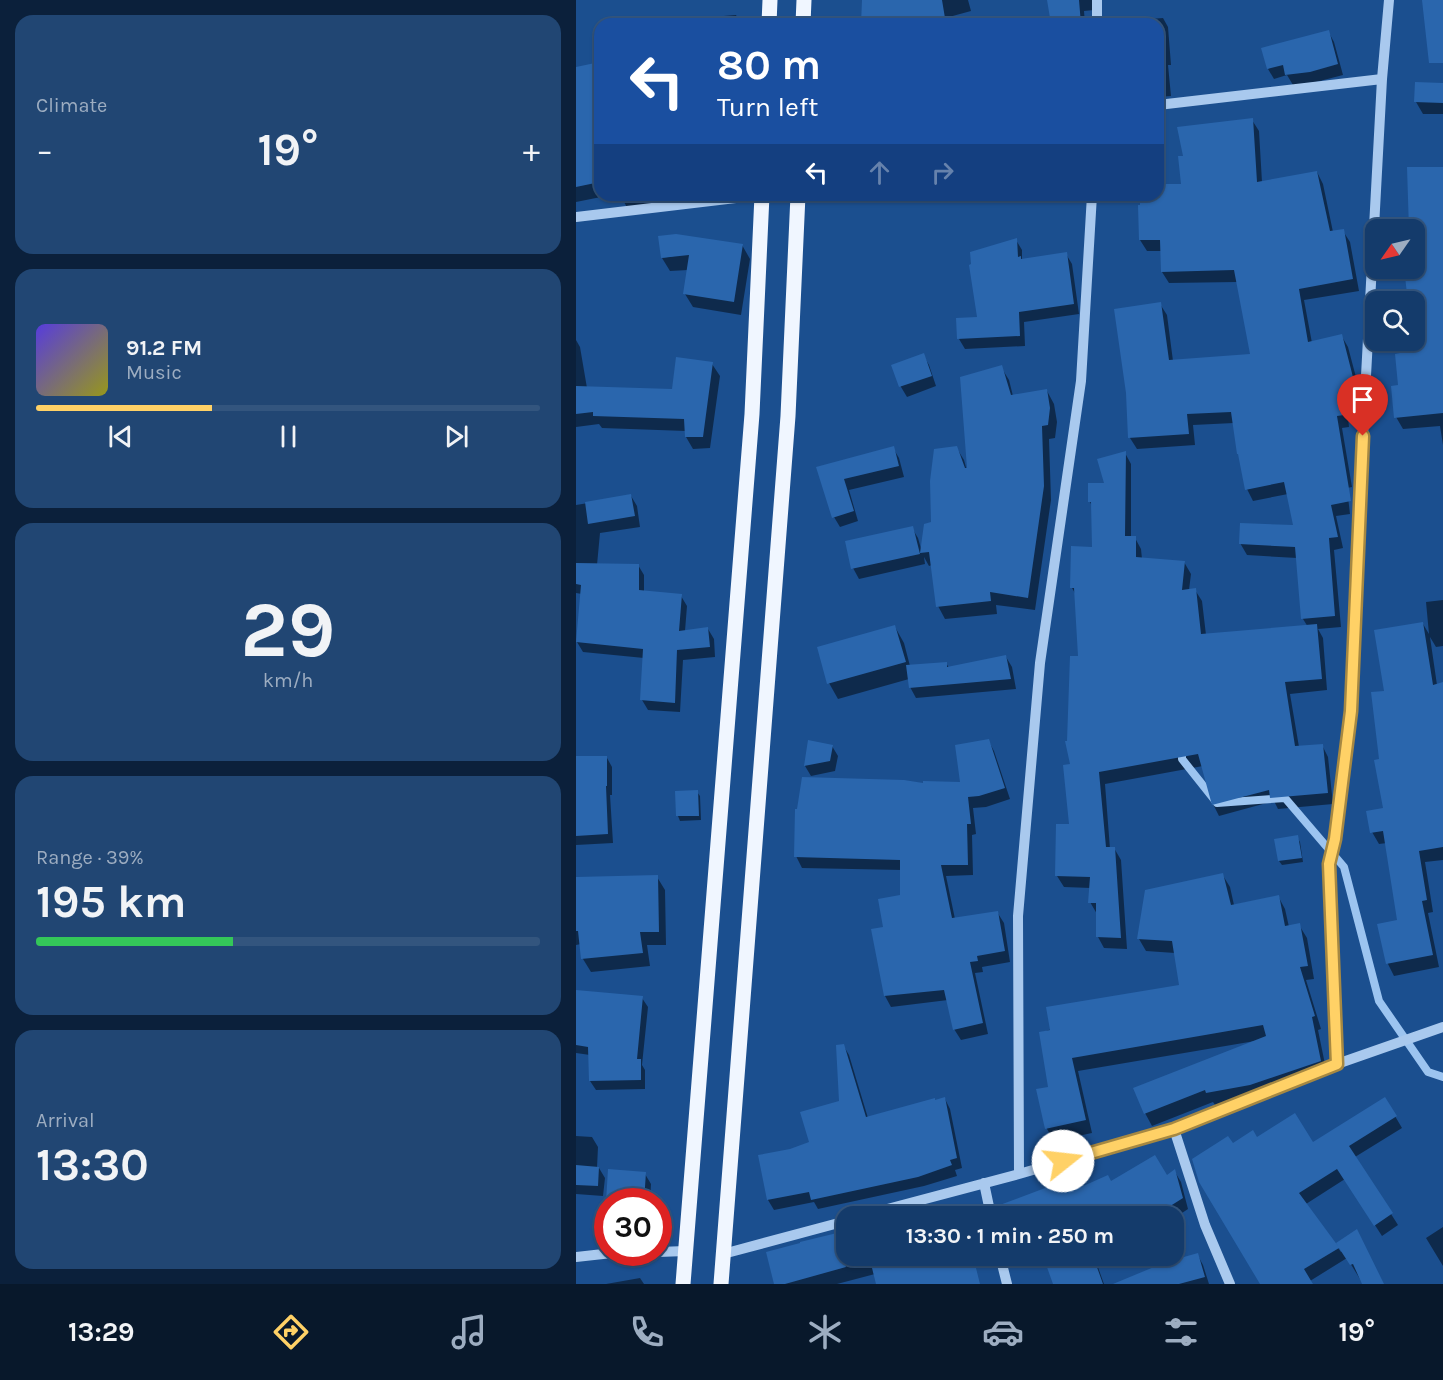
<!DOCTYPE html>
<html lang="en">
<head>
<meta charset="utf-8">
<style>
	:root { --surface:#143b6b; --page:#214673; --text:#f1f3f6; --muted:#9dadc1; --line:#33557e; --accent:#ffd166 }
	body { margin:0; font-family:Karla,sans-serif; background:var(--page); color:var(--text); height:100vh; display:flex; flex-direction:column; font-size:22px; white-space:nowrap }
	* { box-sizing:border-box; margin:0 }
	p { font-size:20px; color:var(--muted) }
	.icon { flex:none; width:33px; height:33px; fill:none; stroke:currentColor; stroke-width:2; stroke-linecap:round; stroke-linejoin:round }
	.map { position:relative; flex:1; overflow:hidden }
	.side { display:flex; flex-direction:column; gap:15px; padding:15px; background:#0b203b; width:576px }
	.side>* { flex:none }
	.top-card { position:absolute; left:18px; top:18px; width:570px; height:183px; border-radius:18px; box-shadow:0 2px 4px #0004,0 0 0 2px var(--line); background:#1a4fa0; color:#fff; overflow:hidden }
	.needle { width:39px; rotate:236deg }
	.tools { position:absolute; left:789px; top:219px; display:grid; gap:12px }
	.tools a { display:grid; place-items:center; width:60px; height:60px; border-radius:12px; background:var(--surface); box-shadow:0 2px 4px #0004,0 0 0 2px var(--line); font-size:30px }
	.speed { position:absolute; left:18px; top:1188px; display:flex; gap:12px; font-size:30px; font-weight:700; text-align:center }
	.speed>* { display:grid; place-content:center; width:78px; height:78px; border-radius:50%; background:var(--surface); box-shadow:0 2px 4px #0004,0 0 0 2px var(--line); line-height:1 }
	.speed .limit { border:9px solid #d22; background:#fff; color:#111 }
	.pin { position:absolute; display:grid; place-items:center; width:51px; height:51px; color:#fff; margin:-62px -26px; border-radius:50% 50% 50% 0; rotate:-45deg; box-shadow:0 0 6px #0007 }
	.pin .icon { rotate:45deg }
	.me { position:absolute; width:66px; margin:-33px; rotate:74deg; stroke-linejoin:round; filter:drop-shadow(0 0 4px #0008) }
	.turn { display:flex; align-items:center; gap:21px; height:126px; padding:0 24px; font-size:27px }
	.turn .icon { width:78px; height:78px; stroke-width:2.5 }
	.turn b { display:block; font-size:42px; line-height:51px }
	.lanes { display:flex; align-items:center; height:57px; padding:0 24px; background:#0003; justify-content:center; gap:30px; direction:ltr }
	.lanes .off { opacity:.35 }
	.big { font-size:45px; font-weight:700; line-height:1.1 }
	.side .card { flex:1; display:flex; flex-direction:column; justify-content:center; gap:9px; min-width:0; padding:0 21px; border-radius:18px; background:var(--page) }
	.side .dial { align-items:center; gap:0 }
	.dial b { font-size:78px; line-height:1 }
	.song { display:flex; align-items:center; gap:18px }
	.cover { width:72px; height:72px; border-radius:9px; background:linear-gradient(135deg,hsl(250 70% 55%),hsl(60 70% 35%)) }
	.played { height:6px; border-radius:3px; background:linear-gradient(90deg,var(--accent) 35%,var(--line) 35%) }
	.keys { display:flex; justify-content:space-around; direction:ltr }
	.heat { display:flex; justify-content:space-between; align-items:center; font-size:33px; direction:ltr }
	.charge { height:9px; border-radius:4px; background:linear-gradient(90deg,#34c759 39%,var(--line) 0) }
	.trip { position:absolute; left:260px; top:1206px; width:348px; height:60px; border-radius:18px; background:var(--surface); box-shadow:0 2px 4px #0004,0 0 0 2px var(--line); font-weight:700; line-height:60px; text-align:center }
	.tab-bar { display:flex; height:96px; justify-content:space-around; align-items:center; background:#08182b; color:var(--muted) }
	.tab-bar .icon { width:42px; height:42px }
	.tab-bar .on { color:var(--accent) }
	.tab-bar b { font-size:27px; color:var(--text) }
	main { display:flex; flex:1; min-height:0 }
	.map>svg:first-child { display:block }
	.shadow { fill:#0007 }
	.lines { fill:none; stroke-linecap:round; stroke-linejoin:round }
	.stream { stroke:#9cc4f0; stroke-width:8 }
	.building { fill:#2a66ad }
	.minor { stroke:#a9c9ee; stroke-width:10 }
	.major { stroke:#f0f6ff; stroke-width:15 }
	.route-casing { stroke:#a68842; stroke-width:15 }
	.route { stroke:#ffd166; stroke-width:10 }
</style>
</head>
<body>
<main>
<section class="side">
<div class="card"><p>Climate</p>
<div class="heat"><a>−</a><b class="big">19°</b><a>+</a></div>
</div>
<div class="card">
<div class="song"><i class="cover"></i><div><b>91.2 FM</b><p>Music</p></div></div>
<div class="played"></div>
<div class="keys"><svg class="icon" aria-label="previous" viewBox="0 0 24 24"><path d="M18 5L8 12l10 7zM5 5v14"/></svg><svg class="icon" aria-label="pause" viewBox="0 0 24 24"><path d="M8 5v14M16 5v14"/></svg><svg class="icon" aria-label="next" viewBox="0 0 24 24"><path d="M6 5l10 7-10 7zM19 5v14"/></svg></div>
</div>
<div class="card dial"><b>29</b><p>km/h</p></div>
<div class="card"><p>Range · 39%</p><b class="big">195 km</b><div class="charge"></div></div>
<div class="card"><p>Arrival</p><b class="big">13:30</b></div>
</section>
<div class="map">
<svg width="867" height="1284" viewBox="0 0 867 1284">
	<rect width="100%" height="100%" fill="#1b4f8f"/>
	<path class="shadow" d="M287,0h105l3,11 -22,6 1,7h-88z
		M473,0h45v10l-10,1 1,13h-33z
		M160,15l5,9h-41l-1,-6z
		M587,18l5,9 3,38h-3l3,31 -13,1v-73h-20l-1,-4z
		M752,31l6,11 9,33 -27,7 -23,3 -6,-10 -13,4 -6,-10z
		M19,65l5,9v121h11l-35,7v-134z
		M867,85v29h-20l-7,-12z
		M676,120l7,11 3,51 55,-10 6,12 10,48 10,-1 7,11 9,49 -55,9 8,43 29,-8 7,12 13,49 -15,4 3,27 -7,1 10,59 -5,1 3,26 -14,2 7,32 -9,2 7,77 -23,2 5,9 4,52 -37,4 9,53 23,-2 6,12 5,47 -55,5 -4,-8 -55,15 -6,-12 -10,-38 -98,18 5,65 4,-1 7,12 6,89 -23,-1 -6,-11 -1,-23 -7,-12 1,-14 -27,-1 -7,-11 13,-51 1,-59 9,-109 -4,-62 -4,-7v-40l22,1 -1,-41 -3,-6 16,-17 19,-32 6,11v74h4l6,11 1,10 42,3 7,12 -2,16h6l7,11 4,34 102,-8 -5,-8 -6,-61 -50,-3 -7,-12 55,-16 -7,-33 -35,7 -6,-12 -13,-66 -41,2 2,20 -58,4 -7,-11 30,-134 7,11 6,46 78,-5 -13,-74 -69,1 -7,-11v-21h-15l-7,-11 1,-45h17v-9h24l2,-29z
		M867,168v277l-3,-19 -37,3 -7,-12 6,-62 12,-15v-38h-15v-6l10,-1 5,-27z
		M44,195h3v1l10,-1h101l-106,14z
		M368,195h22l-20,4z
		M477,195h24l-1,6 -21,-3z
		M440,240l6,10v10l44,-6 6,10 7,50 -55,8 1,24 -60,3 -6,-10 20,-21z
		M166,245l8,14 -9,56 -48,-8 -8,-13 3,-24 -18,1 -8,-13z
		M0,340l4,7 7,41 86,2 39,-26 8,12 -10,72 -17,1 -7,-12v-6l-84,-3 -3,-4 -23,3z
		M347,355l6,10 7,21 -29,11 -6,-10 -8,-21z
		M425,367l8,13 4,16 34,-5 7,13 3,18 -2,16 -6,1 2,61 -16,110 -39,-5 1,9 -52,5 -7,-13 -6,-41 -3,1 -5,-9 1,7 -66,15 -6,-11 59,-40 6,10 4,14 11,-29 23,-76 8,13 3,11z
		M317,448l6,10 5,19 -55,13 9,31 -18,6 -6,-10 -16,-49z
		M55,496l6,10 3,21 -40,6 -3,32h41l6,10v17l37,4 6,10 -2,25 23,-2 6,10 1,18 -32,3 -3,52 -32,-2 -6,-10 2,-42 -61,-6 -6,-10 5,-48 -6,-1v-88z
		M867,600v46l-7,1 -6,-10 7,48 6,-2v177l-18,2 8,50 -5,1 11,54 -45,9 -6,-12 -9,-39 20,-4 -12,-78 -8,1 -7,-12 13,-23 -4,-48 5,-69 37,-68 6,10 -3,-32z
		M319,627l9,16 6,23 36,-3 3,5 57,-11 6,10 4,22 -100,9 -6,-11 -1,-8 -71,20 -9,-16z
		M412,740l6,11 16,48 -24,8 -13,1 3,26 -4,1 1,40 -27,1 9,43 42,-7 7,11 6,39 -28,5 1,5 -8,1 13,61 -27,6 -7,-11 -6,-29 -57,7 -6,-11v-67l17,-33v-26l-100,-2 -6,-12 129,-71 37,-1z
		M233,742l23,4 6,10 -3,15 -24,5 -6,-10z
		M0,757l31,1 5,9v28h-2l3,48 -37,2z
		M101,792h20l3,4 1,24 -21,1 -2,-5z
		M721,837l3,5 3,20 -21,3 -3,-4z
		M646,874l8,13 4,18 44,-9 7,13 4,18 10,-2 8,13 7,41 -8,1 15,49 -3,1 9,44 -70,23 -42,8 -2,-3 -61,24 -7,-13 110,-72 -177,30 14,62 -38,8 -7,-12 3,-41 -10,-55 141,-47 -6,-33 -29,-2 -7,-12z
		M81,877l8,13 1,55h-19l3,21 -59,6 -8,-13 -2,-15 -5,1v-67z
		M0,991l66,7 6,9 -6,58 3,5v19l-49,1 -6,-9v-26l-14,-2z
		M267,1045l6,10 19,63 77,-19 5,10 12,59 -7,2 2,6 -33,10 -106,23 -4,-7 -40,8 -6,-10 -8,-44 30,-6 21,-7 30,-41z
		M809,1099l17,29 -47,29 43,68 -16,11 -37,-57 -39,25 35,48 1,-1 41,33h-20l-16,-26 -37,23 2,3h-51l-29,-139 24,-6 56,5z
		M0,1136l16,1 6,10 -1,21h2l6,10 -2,18 -27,-2z
		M34,1170l35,4 6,10 -1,18h-42v28l-3,-4z
		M599,1172l6,10 7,27 -15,10v-3h-15l-1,-1 -2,1h-146l-4,-12 71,-26 6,11 29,-6 55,-6z
		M379,1212l2,4h-35l9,-2 1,2z
		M867,1227v39l-17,-28z
		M270,1233v23h124l8,28h-100l-3,-10 -38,10h-61l26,-41z
		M621,1254l6,11 6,19h-92z
		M448,1256h70l10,28h-50l-8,-22 -16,5z
		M64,1278l4,6h-38z"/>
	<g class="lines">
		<path class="stream" d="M606,748v11l35,44 68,-5 59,69 35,134 49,71 15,5"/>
	</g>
	<path class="building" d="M286,0h80l4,24h-85z
		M471,0h32l2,24h-30z
		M846,0h21v63h-14z
		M753,30l9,34 -28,8 -25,3 -2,-10 -16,4 -6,-21z
		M19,63l5,24v95l-24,5v-120z
		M839,82l28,1v20l-29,-1z
		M677,118l4,64 60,-11 13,60 14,-2 9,50 -54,10 9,53 34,-8 13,51 -15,4 4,26 -7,1 14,85 -20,4 7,32 -9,1 6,78 -34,3 -6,-72 -56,-3 1,-21 53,2 -9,-43 -39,8 -7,-36h-1l-6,-42 -44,2 2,20 -61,4 -2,-45 -12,-84 47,-7 8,58 81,-6 -16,-84 -73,2 -1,-32h-21l-1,-35h2v-10h18v-11h23l-3,-28h5l-6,-29z
		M831,167h36v246l-49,5 -3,-32 7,-1 -3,-31 5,-1 -1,-13h15v-38h-6l-4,-34h10v-38h-5z
		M100,234l67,10 -9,58 -51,-8 6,-39 -28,3 -3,-22z
		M441,238l1,19 3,-1v3l46,-7 7,52 -55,8 1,24 -63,3 -1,-21 21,-1 -8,-52 2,-1 -1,-12z
		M348,353l8,23 -33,11 -8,-22z
		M100,357l37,5 -10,75h-18l-1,-18 -91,-3v-4l-17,2v-28l96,3z
		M426,365l9,30 36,-6 3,19 -2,17 -6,1 2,60 -16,112 -38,-6 1,9 -55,6 -7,-55 -9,1 4,-29 7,-2 -1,-41 4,-32 23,-3 8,22h2l-7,-91z
		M318,446l5,20 -55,13 10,32 -22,7 -16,-51z
		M550,451l-1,85h11v21l49,4 -3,29 14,-2 5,46 116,-10 5,55 -37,3 10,64 28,-2 5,49 -58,5 -1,-8 -57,15 -14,-51 -99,18 7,75h9l6,91 -25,-1v-34h-8l2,-26 -35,-1 1,-52h13l-6,-59 7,-1 -5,-23h2l3,-85h8l-4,-68h-4l1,-42 21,1 -1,-45h-3v-19h16l-7,-24z
		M55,494l4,22 -47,8 -3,-22z
		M337,526l7,28 -69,15 -6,-28z
		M0,563l63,1v26l43,4 -3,37 29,-4 2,20 -33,3 -2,53 -35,-3 3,-51 -67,-7 5,-57 -5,-1z
		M847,622l10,63 10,-3v165l-24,4 8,49 -5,1 11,54 -47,9 -9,-40 20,-4 -14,-89 -13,2 -4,-22 17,-3 -9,-48 5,-1 -8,-67 13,-1 -10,-61z
		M319,625l11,37 -79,22 -10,-37z
		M430,655l5,24 -102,9 -3,-23 41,-3v5z
		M413,739l16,49 -26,8 -11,1 3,27h-4l1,41h-27l11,53 46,-7 7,40 -28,5 1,5 -8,1 13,61 -30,7 -9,-40 -60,6 -13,-67 12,-2 -5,-28 22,-4v-35l-106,-3 1,-48h2l5,-32 102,3 19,3v-2l37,1 -5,-37z
		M232,740l25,5 -3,16 -26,5z
		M0,756h31v30h-1l2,48 -32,2z
		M122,790l1,26h-23l-1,-25z
		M722,835l4,23 -24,3 -4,-22z
		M647,873l8,32 48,-10 6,31 15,-3 8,43 -8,1 15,49 -3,1 9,44 -71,24 -44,8 -1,-3 -61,24 -11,-26 133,-52 -3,-11 -191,33 14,62 -41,9 -9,-40 12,-2 -9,-55 11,-2 -4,-23 133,-22 -7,-44 -35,-2 8,-49z
		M82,875l1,57h-19l3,21 -62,6 -3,-28h-2v-54z
		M0,990l67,6 -6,63h4v21l-52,1 -1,-34 -12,-2z
		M268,1044l22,73 69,-19v2l10,-3 12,61 -7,2 2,5 -34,12 -107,23 -2,-8 -42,8 -9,-45 32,-6 19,-7 -9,-30 39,-11 -3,-56z
		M809,1097l12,19 -48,30 44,67 -19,13 -37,-57 -38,24 39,53 -2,-3 21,-14 27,55h-22l-9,-20 -3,1 -11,-17 -35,21 9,15h-53l-61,-102 -7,-23 36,-23 5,7 20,-13 4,7 38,-24 18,29z
		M579,1155l12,20 8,-6 8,29 -27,17 -6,-9 -19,10h-28l-6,-9 -24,9h-75l-1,-10 80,-30 4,11 27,-12 3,6z
		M0,1165l23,2 -1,19 -22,-1z
		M32,1169l38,3 -2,30h-38z
		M261,1233l9,34 -61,17h-11l-8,-32 34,-9v-1z
		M622,1253l7,24 -26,7h-66l53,-22z
		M293,1256h104l7,28h-104z
		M467,1256h50l10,28h-50z"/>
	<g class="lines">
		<path class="minor" d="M521,24v-24
			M582,105l224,-26
			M0,217l185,-22
			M761,1064l-8,-200 6,-25 16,-128 13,-298 18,-334 7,-79
			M598,1129l31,96 25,59
			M443,1174l-1,-258 22,-253 41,-282 11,-186
			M408,1183l7,33
			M285,1216l158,-42 155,-45 163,-65 106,-37
			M82,1252l28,-1
			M147,1254l123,-33
			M424,1256l7,28
			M0,1257l45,-5"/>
		<path class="major" d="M193,24l1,-24
			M227,24l1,-24
			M107,1284l69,-870 10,-219
			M145,1284l67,-868 10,-221"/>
	</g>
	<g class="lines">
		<g class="route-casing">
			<path id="route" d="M487,1161l111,-32 163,-65 -8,-200 6,-25 16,-128 12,-275"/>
		</g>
		<use href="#route" class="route"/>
	</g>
</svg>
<div class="tools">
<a><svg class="needle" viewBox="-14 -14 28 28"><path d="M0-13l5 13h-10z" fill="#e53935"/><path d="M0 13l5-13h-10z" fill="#9dadc1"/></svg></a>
<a><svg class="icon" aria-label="search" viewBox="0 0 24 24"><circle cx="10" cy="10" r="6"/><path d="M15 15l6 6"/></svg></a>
</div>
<div class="speed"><div class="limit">30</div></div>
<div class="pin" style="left:787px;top:436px;background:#d93025"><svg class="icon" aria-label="arrive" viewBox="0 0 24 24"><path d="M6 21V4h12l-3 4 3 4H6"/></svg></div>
<svg class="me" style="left:487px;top:1161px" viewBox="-20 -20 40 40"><circle r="19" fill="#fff"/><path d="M0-13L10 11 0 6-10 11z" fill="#ffd166"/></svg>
<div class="trip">13:30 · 1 min · 250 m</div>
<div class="top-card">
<div class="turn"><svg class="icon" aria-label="left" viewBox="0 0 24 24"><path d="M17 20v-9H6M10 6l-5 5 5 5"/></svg><div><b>80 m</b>Turn left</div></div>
<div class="lanes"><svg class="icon" aria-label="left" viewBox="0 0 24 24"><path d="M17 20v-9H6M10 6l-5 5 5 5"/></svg><svg class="icon off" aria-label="ahead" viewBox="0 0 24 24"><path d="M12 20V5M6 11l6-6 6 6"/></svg><svg class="icon off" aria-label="right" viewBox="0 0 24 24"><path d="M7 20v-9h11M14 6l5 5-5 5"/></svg></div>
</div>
</div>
</main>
<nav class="tab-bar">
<b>13:29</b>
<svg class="icon on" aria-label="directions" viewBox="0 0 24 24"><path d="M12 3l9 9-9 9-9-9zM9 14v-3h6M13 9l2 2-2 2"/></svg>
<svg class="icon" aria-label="music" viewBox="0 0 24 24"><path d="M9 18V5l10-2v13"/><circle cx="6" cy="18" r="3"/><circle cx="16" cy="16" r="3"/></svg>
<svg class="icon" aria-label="phone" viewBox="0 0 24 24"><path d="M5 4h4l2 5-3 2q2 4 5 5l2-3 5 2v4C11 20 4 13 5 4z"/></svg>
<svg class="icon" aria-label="climate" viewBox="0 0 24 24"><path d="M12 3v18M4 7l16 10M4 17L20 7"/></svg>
<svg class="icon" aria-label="car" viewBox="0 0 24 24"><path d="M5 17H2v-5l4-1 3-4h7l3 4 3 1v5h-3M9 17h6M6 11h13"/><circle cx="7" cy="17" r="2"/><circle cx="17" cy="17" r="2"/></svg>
<svg class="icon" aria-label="filters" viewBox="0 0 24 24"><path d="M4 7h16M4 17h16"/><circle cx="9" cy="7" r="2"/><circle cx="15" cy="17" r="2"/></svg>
<b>19°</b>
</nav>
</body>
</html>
